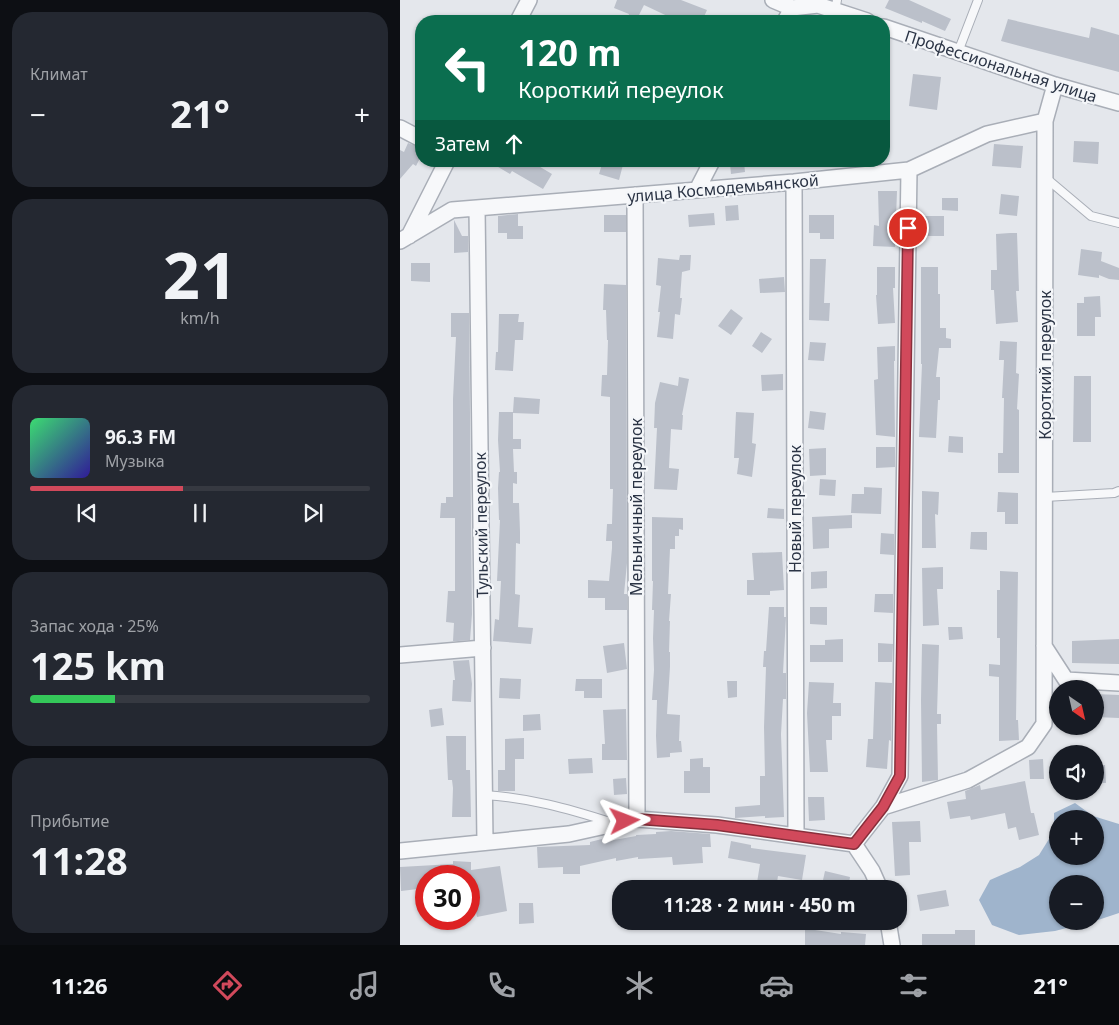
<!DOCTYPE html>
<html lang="ru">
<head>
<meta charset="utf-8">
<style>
	:root { --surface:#171b24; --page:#242831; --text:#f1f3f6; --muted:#9ea1a6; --line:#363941; --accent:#d1495b }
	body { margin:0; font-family:"Noto Sans",sans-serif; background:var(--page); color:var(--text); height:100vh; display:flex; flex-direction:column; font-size:19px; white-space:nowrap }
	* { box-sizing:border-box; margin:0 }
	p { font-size:16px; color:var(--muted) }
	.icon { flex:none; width:28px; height:28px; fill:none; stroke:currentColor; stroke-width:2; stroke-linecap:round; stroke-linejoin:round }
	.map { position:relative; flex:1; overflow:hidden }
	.side { display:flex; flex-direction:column; gap:12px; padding:12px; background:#0d0f14; width:400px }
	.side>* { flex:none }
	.banner { position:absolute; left:15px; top:15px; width:475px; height:152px; border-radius:20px; box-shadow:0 1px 4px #0004; background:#0b6e4f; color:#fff; overflow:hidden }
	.needle { width:32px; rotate:146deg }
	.controls { position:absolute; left:649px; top:680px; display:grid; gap:10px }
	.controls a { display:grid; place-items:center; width:55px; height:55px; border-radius:50%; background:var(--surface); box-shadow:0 1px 4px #0004; font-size:25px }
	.speed { position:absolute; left:15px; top:865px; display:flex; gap:10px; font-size:25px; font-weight:700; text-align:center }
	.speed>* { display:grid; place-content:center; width:65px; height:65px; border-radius:50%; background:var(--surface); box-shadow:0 1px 4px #0004; line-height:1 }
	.speed .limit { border:8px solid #d22; background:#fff; color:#111 }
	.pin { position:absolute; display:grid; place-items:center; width:42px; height:42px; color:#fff; margin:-21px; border:2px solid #fff; border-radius:50%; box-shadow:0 1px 5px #0007 }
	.me { position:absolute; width:55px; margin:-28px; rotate:87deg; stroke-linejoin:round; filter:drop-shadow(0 0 4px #0008) }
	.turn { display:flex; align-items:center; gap:18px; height:105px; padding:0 20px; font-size:22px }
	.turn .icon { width:65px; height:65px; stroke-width:2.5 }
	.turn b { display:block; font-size:35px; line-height:42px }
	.then { display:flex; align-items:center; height:48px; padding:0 20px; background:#0003; gap:10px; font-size:19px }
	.big { font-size:38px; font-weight:700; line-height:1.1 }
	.side .tile { flex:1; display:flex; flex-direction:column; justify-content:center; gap:8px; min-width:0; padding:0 18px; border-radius:20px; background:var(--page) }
	.side .dial { align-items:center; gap:0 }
	.dial b { font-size:65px; line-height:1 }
	.song { display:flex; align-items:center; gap:15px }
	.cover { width:60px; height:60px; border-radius:8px; background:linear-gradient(135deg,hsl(140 70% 55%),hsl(250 70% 35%)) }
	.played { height:5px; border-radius:2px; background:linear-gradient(90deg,var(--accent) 45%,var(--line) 45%) }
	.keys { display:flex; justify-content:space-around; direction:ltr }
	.heat { display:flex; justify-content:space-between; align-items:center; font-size:28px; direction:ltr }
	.charge { height:8px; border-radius:4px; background:linear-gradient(90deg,#34c759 25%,var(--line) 0) }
	.trip { position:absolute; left:212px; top:880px; width:295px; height:50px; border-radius:20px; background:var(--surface); box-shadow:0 1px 4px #0004; font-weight:700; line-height:50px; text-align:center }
	.tab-bar { display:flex; height:80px; justify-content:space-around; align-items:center; background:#090b0e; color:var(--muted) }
	.tab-bar .icon { width:35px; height:35px }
	.tab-bar .on { color:var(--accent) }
	.tab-bar b { font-size:22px; color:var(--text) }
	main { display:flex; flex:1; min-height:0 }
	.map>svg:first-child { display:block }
	.water { fill:#9fb4cc; fill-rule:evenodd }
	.building { fill:#bbc0ca }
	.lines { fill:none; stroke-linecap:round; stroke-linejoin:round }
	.lane-casing { stroke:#a9aeb7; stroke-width:10 }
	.street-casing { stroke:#a9aeb7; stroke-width:18 }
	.lane { stroke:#f7f8fa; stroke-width:8 }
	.street { stroke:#f7f8fa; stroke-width:15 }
	.route-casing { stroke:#882f3b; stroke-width:12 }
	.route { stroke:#d1495b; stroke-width:9 }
	.labels { text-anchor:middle; stroke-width:4.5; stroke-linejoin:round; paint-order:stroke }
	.street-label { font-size:16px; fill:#2b3445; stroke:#f4f6f9 }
</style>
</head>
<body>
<main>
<section class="side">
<div class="tile"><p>Климат</p>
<div class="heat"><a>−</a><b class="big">21°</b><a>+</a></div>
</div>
<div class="tile dial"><b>21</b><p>km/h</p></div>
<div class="tile">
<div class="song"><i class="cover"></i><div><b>96.3 FM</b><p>Музыка</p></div></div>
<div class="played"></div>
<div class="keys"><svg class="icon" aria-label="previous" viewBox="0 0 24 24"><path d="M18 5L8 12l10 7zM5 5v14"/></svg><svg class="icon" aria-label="pause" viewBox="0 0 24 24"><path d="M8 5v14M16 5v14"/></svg><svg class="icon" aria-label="next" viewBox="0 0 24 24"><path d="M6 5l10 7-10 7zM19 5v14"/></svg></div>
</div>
<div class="tile"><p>Запас хода · 25%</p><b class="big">125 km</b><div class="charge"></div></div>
<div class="tile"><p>Прибытие</p><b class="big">11:28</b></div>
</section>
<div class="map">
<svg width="719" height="945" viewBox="0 0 719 945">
	<rect width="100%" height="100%" fill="#e4e7ec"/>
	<path class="water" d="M675,803l18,13 26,8v89l-24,8v-37h-37v37h35l-38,10 -36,4 -27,-10 -13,-25 11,-20 30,-13 19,-12 15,-24v-18zM658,819h37v37h-37z"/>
	<path class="building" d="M217,0h64l26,10 -5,11h-24l-34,-16 -8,16 -8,-4 1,-3 -15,-6z
		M489,0h20l42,19 -6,12 -23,-10v2l-37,-15z
		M608,19l81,19 2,-11 28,8v37l-118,-31z
		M513,74l28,3 -4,33 -28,-4z
		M674,141l25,1 -1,22 -25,-2z
		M8,143l13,5v8l-5,10 -3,-2 -13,15v-29l4,2z
		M594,144l29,2 -2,22 -29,-2z
		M88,161h42l22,13 -9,15 -31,-18 -2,3z
		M203,161h21l-5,19 -20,-6z
		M344,162l1,10 -14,2 -1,-10z
		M478,191h19l-2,56 -22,-1 1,-21 5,1z
		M601,194l18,2 -2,20 -18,-2z
		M542,198h16v13l-16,-1z
		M338,205l1,15 -13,1 -1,-15z
		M314,213l1,12 -26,2 -1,-12z
		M118,214v12h5v13h-16v-6h-9v-17z
		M204,215h22v17h-22z
		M409,215h25v24h-14v-6h-11z
		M525,216h19v20h-19z
		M54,220l8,16h6v16l-14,1z
		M610,233h7l2,58h-3l2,31 -22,2 -2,-34h-3v-20h6l-1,-36z
		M681,249l21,3 -1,9 18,7v12l-10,-1 -10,-4v3l-21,-3z
		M280,255h11l-1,15 -8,2 -2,26h2l-2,17 -5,-1 -2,25 -16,-2 3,-25h-2l3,-26 -5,-1 2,-27 21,2z
		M410,259h16l-2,44h6l-1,18 -20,-1z
		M11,263h19v19l-19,-1z
		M477,267h18v21h-2l2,35 -17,1 -2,-29h1z
		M521,267h17v27h2v34h6v10l5,1v9h-12l-3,29h4v23h-2l-2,38 -17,-1 3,-73h-1z
		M384,277l1,15 -25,1 -1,-14z
		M204,284l22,1 1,278 -3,31h3v16h-22v-12h-17v-18l21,1 3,-33v-7h-6l1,-17h5l1,-35h-3v-92l-9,-1 1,-21h5l1,-35h-1l-1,-30h-3z
		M700,296l1,21h-6v19h-18v-33h7v-6z
		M331,309l12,9 -12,17 -13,-9z
		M51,313h18l3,301 -2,26 -12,1h-5l1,-18 -8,-1 2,-31h7v-73h-15l1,-15h5v-6h7v-98l3,-62h-5z
		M99,314h20l-1,8h6l-1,18h-8l-2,31 -18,-1 1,-18h2z
		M361,332l11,7 -10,14 -10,-7z
		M600,341l17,1 -1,31 3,1 -2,35 2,1v63h-21v-20h5l1,-55h-2l2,-38h-5z
		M410,342l16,1 -2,18 -16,-1z
		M495,346v15h-1l1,76 -19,-2 -2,-55 4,-1 -1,-32z
		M383,374v16l-21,1 -1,-16z
		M674,376h17v66h-18z
		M279,377l10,2 -7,36h1l-1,15 -11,-1 -2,39 10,1 -2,21 -23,-1 3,-61h-3l1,-25 5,-21 18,4z
		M114,397l26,2 -1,15 -26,-1v26h8v10h-8l1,23h3v12l-4,-1v20h6l1,29v12l-4,-1 -1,51 5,1 -2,32 15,1 -2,16 -38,-3 2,-22 4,1 2,-39h-4l3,-61h-1l-1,-32 1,-16h1l-2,-32 1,-28h14z
		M410,411l16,2 -2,17 -16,-2z
		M336,412l18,1 -2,30 4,1 -4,33 -15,-3 2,-16h-5z
		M549,436l14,1v16l-15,-1z
		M476,447h19v20l-19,1z
		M426,448v27l-16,1 -1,-27z
		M420,479l16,1 -1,16 -16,-1z
		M464,487l18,1 -1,26 -30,-1 1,-19h12z
		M522,491l17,1 -1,23 -3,-1 1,34h-14z
		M598,492l20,1v31h-13v-12h-8z
		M368,508l16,1v10l-17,-1z
		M452,515v13l-23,1v19l-16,1 -1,-32z
		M252,517l31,1v12l-4,-1v7h-4v13h-5l-2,45h3l-2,27h1l-1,31h1v15l-3,47 13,1 -1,26h2l1,11 -12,1v4l-13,1 -1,-22 1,-36h-5l2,-30 -1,-32 1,-28h-2l1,-29h-1z
		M571,532h16v18l-17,-1z
		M481,533l13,1v21l-14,-1z
		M382,552l2,38 -14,1v4h-23v-15h7l-2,-27z
		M543,567v22h-6l2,36 -16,1 -1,-58z
		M427,571v17l-16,1v-17z
		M600,571l18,1 -2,148h2l1,20 -20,1v-64l-10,-1v-12l11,1v-27h-3v-48h3z
		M475,594h18v19l-19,-1z
		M369,607h15v10h2l-3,56h3v26h-3l-2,35 3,83 -19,1v-2l-30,2v-11l25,-2v-29h5l-1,-49 2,-60h-3l1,-16h2z
		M410,607h17v18l-17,-1z
		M548,627h14l1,12 -14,1z
		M443,639v23h-33v-17h15v-5z
		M719,639v25l-47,-1v-22z
		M224,643l3,26 -20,4 -4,-27z
		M478,643l15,1 -1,18h-14z
		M522,644l17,1 -2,69h4v10h-4l1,56 -16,2 -1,-82z
		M69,660l3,24 -1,18 -19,-1 1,-21h2l-2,-19z
		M100,678l21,1 -1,20 -21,-1z
		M176,679h26v19h-18v-7h-9z
		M327,681h10v16l-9,1z
		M409,682l25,1 -1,20h8v13h-9v24h-6l2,32h-18l-3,-59z
		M475,682l17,1 -1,58 -2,-1 -2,29 -21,-2 2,-28h5z
		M695,694l24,1v23l-24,-1z
		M42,708l2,17 -13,2 -2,-17z
		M226,709l1,51h-25v-16h3l-2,-34z
		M140,714l1,16 -18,1v-16z
		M46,736h20v34h4l1,47h-19l1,-29 -1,-8h-4z
		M124,738v21h-9v32h-17v-21h7v-31z
		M192,758l1,15 -24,1 -1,-15z
		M303,758v9h7v26h-26v-22h6v-12z
		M643,759l1,20h-14l-1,-19z
		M695,765h10l1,18h-11z
		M226,778l1,16 -13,1 -1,-16z
		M625,781l6,32h3l5,22 -20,5 -3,-13 -8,2 -3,-16 -34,7 -1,-4 -20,3 -3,-17 19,-3 -1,-8 15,-6 1,5z
		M408,797h16l1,23 -16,1z
		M520,821l1,21h-12l1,33 -15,1 -3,-54z
		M271,831l39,3 1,13h-9l1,16 -30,2 -1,-8 -34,2v-2l-22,4v-3l-36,8v8h-17v-7l-25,1 -1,-21 53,-2v-3l12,-3 1,3 33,-6v-1l20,-1v-2z
		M331,841l20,4v3l55,7 -4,25 -24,-4 -2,13h-20l4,-25 -32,-6z
		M53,861l18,1v8l29,-4 7,45 -30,6 -7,-33h-1v-8h-43v12l-25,3 -1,-24 53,-3z
		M425,871l25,6 -2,12h-27z
		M546,890l3,16 -29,5 -3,-16z
		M119,903h14l1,20 -15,1z
		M415,922v8l26,4v-2l25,2 -1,11h-60v-22z
		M555,930h20v15h-53v-11h33z"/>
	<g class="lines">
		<g class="lane-casing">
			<path id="lane" d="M435,11l2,-11
				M558,52l20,-52
				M646,178l45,38 28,7
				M645,497l69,-4 5,-2
				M84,795c46,3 82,13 126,27"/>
		</g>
		<g class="street-casing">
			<path id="street" d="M373,0l19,8 26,-3 49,16
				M118,21l11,-21
				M385,21l7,-13
				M484,27l171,58 64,18
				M0,128l21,11
				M394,182l2,653
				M297,190l15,-29
				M235,195l2,624
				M77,208l8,634
				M9,236l38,-75
				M0,241l52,-31 342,-28 115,-12 78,-36 58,-13
				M644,646l22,34 53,3
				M0,655l83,-7
				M483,807l17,-31 9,-606
				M454,844l29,-37 85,-27 60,-33 16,-23 1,-603 10,-36
				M454,844l18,27 8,18
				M0,851l169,-17 68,-15 80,6 137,19
				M488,921l4,24"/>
		</g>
		<use href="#lane" class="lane"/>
		<use href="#street" class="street"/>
	</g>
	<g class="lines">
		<g class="route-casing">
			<path id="route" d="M225,821l12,-2 80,6 137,19 29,-37 17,-31 8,-548"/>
		</g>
		<use href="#route" class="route"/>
	</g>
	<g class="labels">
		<g class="street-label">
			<text transform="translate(601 66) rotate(18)" y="6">Профессиональная улица</text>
			<text transform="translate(323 188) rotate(-5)" y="6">улица Космодемьянской</text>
			<text transform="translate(645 365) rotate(-90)" y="6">Короткий переулок</text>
			<text transform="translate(236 507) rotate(-90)" y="6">Мельничный переулок</text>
			<text transform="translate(395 509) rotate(-90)" y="6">Новый переулок</text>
			<text transform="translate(81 525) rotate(-91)" y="6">Тульский переулок</text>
		</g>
	</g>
</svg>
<div class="controls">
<a><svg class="needle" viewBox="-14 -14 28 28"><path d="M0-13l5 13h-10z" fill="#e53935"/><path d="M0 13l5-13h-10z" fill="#9ea1a6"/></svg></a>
<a><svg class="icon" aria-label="sound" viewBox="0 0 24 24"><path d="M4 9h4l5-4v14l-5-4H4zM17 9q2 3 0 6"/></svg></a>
<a>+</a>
<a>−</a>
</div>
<div class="speed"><div class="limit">30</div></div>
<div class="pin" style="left:508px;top:228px;background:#d93025"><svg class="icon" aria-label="arrive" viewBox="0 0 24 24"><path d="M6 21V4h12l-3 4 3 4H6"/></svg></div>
<svg class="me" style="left:225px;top:821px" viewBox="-20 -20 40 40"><path d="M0-17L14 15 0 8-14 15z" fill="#d1495b" stroke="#fff" stroke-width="4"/></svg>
<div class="trip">11:28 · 2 мин · 450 m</div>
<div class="banner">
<div class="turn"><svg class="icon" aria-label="left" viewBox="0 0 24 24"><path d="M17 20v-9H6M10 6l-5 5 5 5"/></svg><div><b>120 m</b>Короткий переулок</div></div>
<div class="then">Затем<svg class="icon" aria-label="ahead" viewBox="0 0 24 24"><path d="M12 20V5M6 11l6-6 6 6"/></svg></div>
</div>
</div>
</main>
<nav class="tab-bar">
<b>11:26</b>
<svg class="icon on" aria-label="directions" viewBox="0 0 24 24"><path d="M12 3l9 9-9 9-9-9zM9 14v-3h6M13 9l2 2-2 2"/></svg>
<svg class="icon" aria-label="music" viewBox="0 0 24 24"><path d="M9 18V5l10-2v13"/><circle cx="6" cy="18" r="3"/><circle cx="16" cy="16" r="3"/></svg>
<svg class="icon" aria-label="phone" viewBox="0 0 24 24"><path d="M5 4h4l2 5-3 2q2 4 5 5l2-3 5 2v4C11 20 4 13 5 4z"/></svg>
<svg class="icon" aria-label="climate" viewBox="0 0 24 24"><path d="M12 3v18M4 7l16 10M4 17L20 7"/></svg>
<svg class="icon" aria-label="car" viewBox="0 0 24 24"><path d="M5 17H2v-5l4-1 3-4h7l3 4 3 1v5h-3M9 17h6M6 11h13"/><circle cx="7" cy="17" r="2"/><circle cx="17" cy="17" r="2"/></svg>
<svg class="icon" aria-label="filters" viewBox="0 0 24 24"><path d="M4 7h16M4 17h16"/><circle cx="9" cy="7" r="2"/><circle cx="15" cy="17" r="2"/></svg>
<b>21°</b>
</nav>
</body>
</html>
